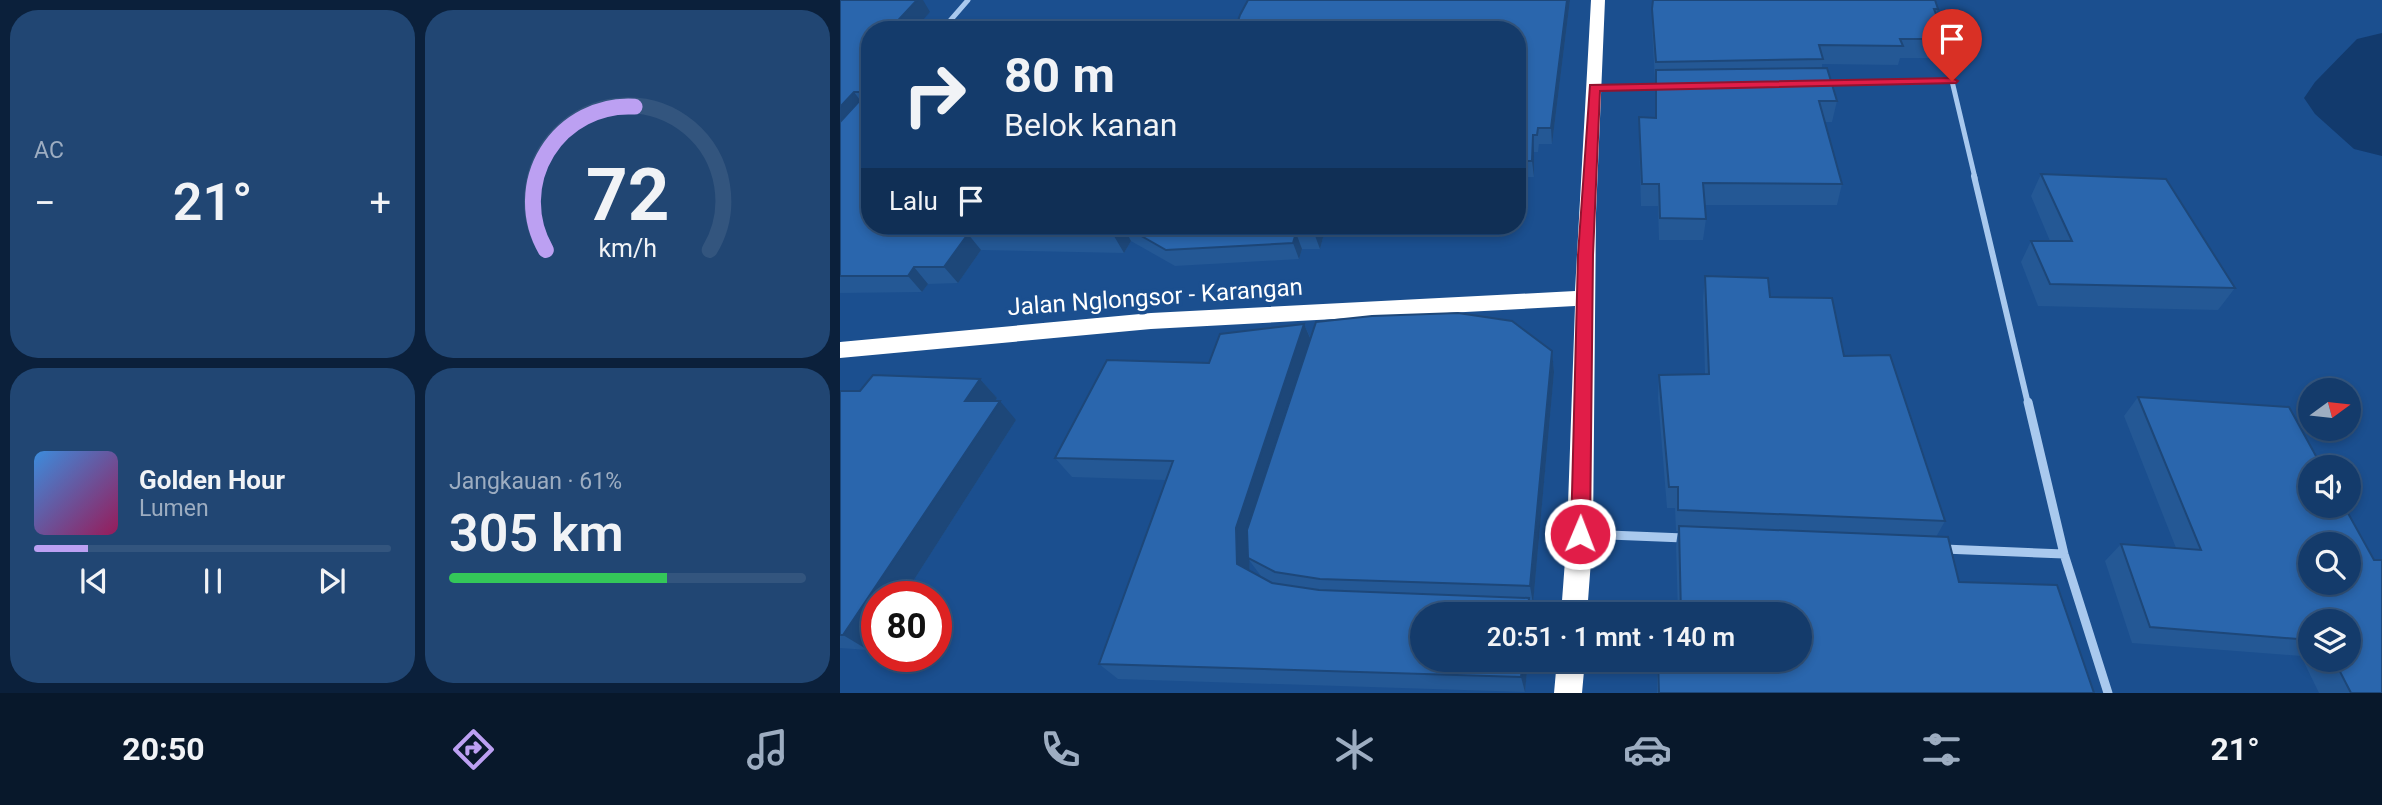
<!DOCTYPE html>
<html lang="id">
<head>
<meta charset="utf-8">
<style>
	:root { --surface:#143b6b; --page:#214673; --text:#f1f3f6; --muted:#9dadc1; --line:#33557e; --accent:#bca0f2 }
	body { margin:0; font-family:Roboto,sans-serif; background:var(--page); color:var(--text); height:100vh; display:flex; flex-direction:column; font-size:26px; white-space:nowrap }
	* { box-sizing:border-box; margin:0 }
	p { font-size:23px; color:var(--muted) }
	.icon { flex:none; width:38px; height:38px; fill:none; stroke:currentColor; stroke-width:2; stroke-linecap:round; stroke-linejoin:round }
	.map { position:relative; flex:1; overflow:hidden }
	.details { display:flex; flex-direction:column; gap:10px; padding:10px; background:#0b203b; width:840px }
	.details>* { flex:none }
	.guide { position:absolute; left:21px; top:21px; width:665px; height:214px; border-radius:28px; box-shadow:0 4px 10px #0003,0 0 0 2px var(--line); background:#143b6b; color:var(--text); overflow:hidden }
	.needle { width:46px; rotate:75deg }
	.controls { position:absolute; left:1458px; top:378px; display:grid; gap:14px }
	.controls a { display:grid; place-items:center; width:63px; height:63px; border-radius:50%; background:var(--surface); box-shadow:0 4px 10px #0003,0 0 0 2px var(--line); font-size:35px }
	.speed { position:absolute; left:21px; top:581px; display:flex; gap:14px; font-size:35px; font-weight:700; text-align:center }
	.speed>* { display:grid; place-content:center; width:91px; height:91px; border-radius:50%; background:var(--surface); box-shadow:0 4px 10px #0003,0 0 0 2px var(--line); line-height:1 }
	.speed .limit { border:10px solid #d22; background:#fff; color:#111 }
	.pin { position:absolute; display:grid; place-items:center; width:60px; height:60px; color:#fff; margin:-72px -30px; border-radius:50% 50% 50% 0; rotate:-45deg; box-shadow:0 0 7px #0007 }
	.pin .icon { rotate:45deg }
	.me { position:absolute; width:77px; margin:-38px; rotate:1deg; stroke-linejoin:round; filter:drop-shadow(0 0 5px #0008) }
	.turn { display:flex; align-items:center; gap:24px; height:147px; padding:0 28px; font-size:32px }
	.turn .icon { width:91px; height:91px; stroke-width:2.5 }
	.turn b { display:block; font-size:49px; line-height:60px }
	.then { display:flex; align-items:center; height:66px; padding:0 28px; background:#0003; gap:14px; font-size:26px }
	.big { font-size:52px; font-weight:600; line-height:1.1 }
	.details .tile { flex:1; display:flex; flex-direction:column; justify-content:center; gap:10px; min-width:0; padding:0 24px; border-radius:28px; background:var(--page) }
	.details .dial { align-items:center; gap:0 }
	.dial svg { height:182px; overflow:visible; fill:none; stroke:var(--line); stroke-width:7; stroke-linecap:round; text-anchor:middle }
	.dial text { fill:var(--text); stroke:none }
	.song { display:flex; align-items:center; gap:21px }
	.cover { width:84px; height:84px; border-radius:10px; background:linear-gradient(135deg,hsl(210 70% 55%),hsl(330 70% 35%)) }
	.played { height:7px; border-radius:4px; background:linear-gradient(90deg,var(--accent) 15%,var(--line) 15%) }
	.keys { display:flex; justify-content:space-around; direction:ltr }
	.heat { display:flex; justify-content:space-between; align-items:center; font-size:38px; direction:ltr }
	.charge { height:10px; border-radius:5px; background:linear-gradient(90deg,#34c759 61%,var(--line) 0) }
	.details .tiles { flex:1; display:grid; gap:10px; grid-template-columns:repeat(2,1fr) }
	.trip { position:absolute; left:570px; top:602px; width:402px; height:70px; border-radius:35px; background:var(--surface); box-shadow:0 4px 10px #0003,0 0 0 2px var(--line); font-weight:600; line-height:70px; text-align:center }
	.tab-bar { display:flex; height:112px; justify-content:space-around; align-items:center; background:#08182b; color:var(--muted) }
	.tab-bar .icon { width:49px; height:49px }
	.tab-bar .selected { color:var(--accent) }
	.tab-bar b { font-size:32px; color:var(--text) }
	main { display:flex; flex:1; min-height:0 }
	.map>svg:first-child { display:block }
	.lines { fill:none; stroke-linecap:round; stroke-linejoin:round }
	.river { fill:#123a6d; fill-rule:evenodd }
	.lane { stroke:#a9c9ee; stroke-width:6 }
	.street-far2 { stroke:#a9c9ee; stroke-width:5 }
	.street-far1 { stroke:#a9c9ee; stroke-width:6 }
	.street { stroke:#a9c9ee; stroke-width:9 }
	.highway { fill:#fff; fill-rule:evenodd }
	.wall { fill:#245895; fill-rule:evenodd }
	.shaded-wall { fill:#1d4779 }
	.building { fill:#2a66ad; stroke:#1d4779; stroke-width:2; fill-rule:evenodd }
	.route { fill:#e11d48; stroke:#92132f; stroke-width:2 }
	.labels { text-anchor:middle; stroke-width:7; stroke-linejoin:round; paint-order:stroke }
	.street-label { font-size:24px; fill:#fff; stroke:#1b4f8f }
</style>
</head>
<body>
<main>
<section class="details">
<div class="tiles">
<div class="tile"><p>AC</p>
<div class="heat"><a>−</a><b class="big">21°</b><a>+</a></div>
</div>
<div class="tile dial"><svg viewBox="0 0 100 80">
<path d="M14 69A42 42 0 1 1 86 69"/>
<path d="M14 69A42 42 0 0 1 53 6" stroke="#bca0f2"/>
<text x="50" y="56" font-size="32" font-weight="700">72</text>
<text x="50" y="72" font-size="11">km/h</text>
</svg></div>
<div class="tile">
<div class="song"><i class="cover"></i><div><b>Golden Hour</b><p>Lumen</p></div></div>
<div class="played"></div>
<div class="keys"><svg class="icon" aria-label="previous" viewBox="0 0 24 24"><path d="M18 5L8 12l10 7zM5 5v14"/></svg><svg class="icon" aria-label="pause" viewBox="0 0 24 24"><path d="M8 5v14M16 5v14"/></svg><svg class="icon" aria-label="next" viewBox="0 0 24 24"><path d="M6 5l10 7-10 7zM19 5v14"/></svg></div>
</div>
<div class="tile"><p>Jangkauan · 61%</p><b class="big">305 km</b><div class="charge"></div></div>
</div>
</section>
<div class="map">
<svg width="1542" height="693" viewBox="0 0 1542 693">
	<rect width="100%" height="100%" fill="#1b4f8f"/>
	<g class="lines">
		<path class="river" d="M1542,33v123l-28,-7 -39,-35 -11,-16 11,-16 42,-43z"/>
		<path class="lane" d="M686,609l40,2"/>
		<path class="street-far2" d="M102,30l26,-30
			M1112,81l23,97
			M982,83l130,-2 -11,-39
			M755,87l68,-1"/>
		<path class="street-far1" d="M1134,176l54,228"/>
		<path class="street" d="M1188,402l36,152 44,139
			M744,534l100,4
			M1104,549l120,5"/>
		<path class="highway" d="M751,0h14l-9,213 -3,321 -6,80h-26l6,-80 8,-228 -424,23 -311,29v-16l311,-29 424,-22z
			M717,660h28l-3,33h-28z"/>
	</g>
	<path class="wall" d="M0,0l90,12 -15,16 180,-2 2,4h-227v196h456l-6,23h-18l-3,10 -124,7 -44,-25 -7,12 -143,-3 -23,33 -30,1 -6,8 -82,1z
		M408,0h322l-18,144h-13l-1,8h-4v25h-9l-6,44h-2v-191z
		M813,0l285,9 -2,5 10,25 -6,19h-40l-2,7 -76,-1v4l15,33 -5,21h-7l17,62 -5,21h-133l2,14 -3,21h-44l-1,-34h-17l-2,-67v-22l16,1 1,-37h-1l-3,-53z
		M1201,174l194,114 -17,22 -180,-4 -17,-44 10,-21h19l-19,-45z
		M591,226h75l-1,6 -72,-1z
		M865,276l65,21 74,59 101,165 -9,16 23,45 135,111h-437v-33h144v-46h-123l-2,-69 2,-14h-2l-1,-23h-8l-9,-110 1,-23 46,-1 -2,-75z
		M464,324l7,15 241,12 2,21 -21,232h-3l-107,56h105l-3,32 -407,-13 -19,-15 67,-184 -94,-3 -17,-19 154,-95zM409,560l12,16 13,7 -24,-12z
		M140,379l17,19 -3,3 22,19 -113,177h-26l-9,53 -28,-2v-257h20z
		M1298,397l244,296h-63l-18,-37 -169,-13 -27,-82 16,-17 55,4 -52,-132zM1470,621l38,39h-38z"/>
	<path class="shaded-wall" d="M77,0h6l7,12 -16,18 -24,-1z
		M727,0h3l-18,144 -1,-16z
		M14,92l12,16 -26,29v-30z
		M693,135l1,17v25l-2,-16z
		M684,161l1,16 -6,44 -2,-18z
		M281,226h2l8,15 -7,12 -10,-17z
		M476,226h10l-6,23 -6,-16z
		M456,233l6,16 -3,10 -6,-16z
		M128,234l13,16 -23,33 -14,-16z
		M74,267l14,17 -6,8 -14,-16z
		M464,324l9,21 -64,201 1,36 -13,-18 -1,-36z
		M712,351l2,21 -21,232 -3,-18z
		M140,379l17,19 -14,21 -18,-18z
		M160,401l16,19 -113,177h-26v40l-9,13 -25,-15z
		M689,598l3,16h-5z
		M683,660h5l-3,32 -4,-15z"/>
	<path class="building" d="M0,0h77l-27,29 205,-3 -3,4h-222v196h251l-7,10 -146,-2 -24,33h-30l-6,9h-68v-154l22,-24v-6h-8l-14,15z
		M408,0h319l-16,128h-13l-1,7h-4l-1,26h-8l-7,42v-173h-282l5,-15z
		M813,0h282l3,9h-4l12,30h-46l3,7 -84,-1 4,14 -167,3 -4,-53z
		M987,68l10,33h-18l23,83 -139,-1 3,36 -46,-1 -1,-34h-17l-3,-67 17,1v-48z
		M1201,174l125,5 69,109 -185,-4 -19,-43h41z
		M284,226h192l-2,7h-18l-3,10 -127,7z
		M865,276l63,2 2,19 62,1 12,58 46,-1 55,166 -267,-11v-23h-9l-10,-112 50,-1z
		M618,313l54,8 40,30 -22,235 -210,-7 -45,-7 -27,-14 -1,-28 69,-208 56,-6z
		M464,324l-68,204 1,36 35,19 47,7 210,8 -2,16h-104v46h100l-2,17 -422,-13 74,-203 -118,-3 52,-98 102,3 11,-29z
		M33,375l107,4 -15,22h35l-157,234h-3v-244h20z
		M1298,397l151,10 33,60h-12v39h34l30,54h8v133h-31l-17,-33h14v-39h-38v19l-160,-13 -29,-83 80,6zM1470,544h38v39h-38z
		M839,526l269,11 11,45 98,3 37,108h-435l-1,-33h143v-46h-120z"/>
	<path class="route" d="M1112,78l6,3 -2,2 -356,8 -7,164 -3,279 -3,6 -7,2 -7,-2 -2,-6 7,-279 12,-170z"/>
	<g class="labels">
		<g class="street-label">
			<text transform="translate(315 297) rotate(-4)" y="8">Jalan Nglongsor - Karangan</text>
		</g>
	</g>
</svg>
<div class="controls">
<a><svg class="needle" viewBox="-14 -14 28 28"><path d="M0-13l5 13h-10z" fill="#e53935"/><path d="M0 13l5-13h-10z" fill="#9dadc1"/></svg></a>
<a><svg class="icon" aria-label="sound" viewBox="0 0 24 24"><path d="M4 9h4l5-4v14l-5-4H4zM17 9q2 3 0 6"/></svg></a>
<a><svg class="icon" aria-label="search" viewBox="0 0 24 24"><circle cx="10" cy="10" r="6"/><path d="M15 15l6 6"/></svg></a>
<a><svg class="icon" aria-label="layers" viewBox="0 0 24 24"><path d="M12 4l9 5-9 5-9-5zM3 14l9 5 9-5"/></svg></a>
</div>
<div class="speed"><div class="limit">80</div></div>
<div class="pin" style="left:1112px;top:81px;background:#d93025"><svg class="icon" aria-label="arrive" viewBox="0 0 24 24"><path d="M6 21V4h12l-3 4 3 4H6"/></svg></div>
<svg class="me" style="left:740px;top:534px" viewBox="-20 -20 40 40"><circle r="17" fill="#e11d48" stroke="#fff" stroke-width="3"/><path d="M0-11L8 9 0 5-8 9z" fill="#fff"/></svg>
<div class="trip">20:51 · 1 mnt · 140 m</div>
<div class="guide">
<div class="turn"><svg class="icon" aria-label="right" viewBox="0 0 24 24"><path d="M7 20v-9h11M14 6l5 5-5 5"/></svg><div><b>80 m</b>Belok kanan</div></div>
<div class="then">Lalu<svg class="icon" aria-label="arrive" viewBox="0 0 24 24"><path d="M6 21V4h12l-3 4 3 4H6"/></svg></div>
</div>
</div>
</main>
<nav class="tab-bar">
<b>20:50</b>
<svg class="icon selected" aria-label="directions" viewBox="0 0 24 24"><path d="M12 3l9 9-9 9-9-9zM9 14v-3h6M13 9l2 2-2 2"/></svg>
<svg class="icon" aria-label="music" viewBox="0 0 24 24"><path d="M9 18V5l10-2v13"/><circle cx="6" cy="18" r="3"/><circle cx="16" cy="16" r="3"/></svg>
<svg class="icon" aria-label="phone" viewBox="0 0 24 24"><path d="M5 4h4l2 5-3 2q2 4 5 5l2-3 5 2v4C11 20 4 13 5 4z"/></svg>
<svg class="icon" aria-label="climate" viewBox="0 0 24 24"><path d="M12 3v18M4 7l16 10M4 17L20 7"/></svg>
<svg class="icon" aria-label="car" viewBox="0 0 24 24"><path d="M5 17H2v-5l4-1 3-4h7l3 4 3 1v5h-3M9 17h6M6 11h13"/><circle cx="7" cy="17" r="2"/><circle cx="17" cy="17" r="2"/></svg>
<svg class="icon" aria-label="filters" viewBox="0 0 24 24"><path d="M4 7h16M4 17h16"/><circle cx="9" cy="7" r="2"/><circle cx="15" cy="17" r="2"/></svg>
<b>21°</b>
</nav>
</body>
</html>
